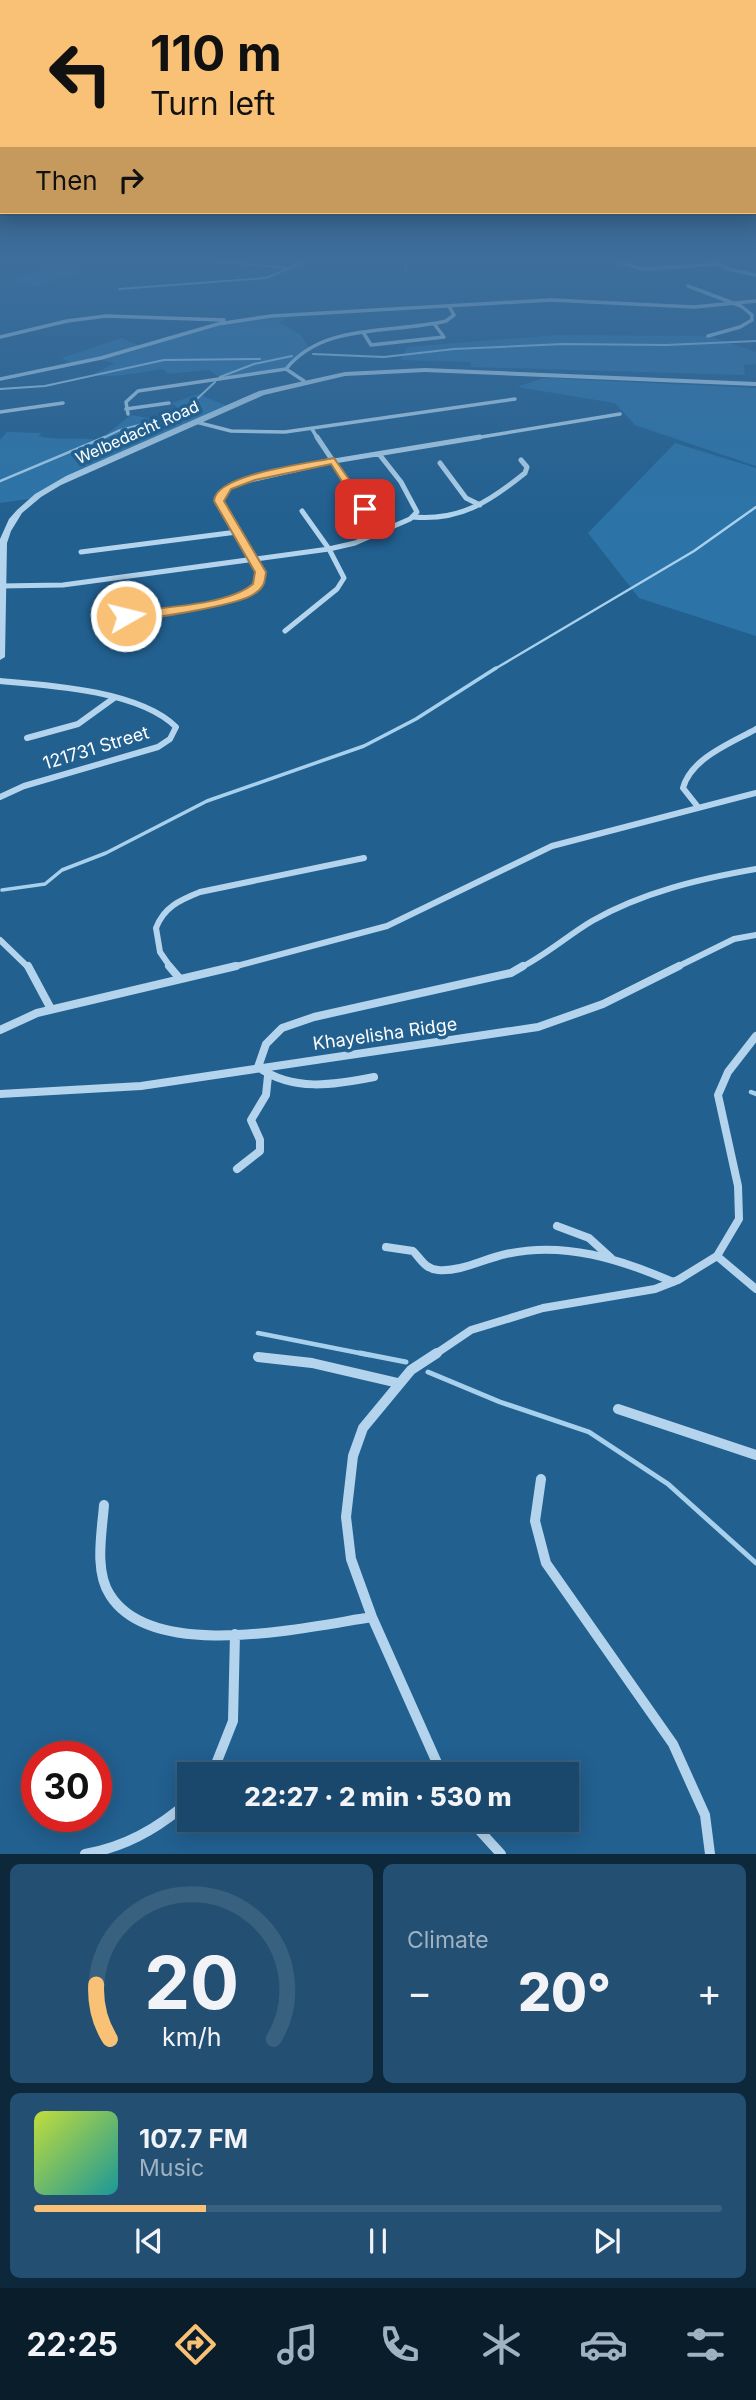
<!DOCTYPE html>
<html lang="en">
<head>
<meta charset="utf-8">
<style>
	:root { --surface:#1a486c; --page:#234f72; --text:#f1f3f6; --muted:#9fb2c2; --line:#38607f; --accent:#f8c175 }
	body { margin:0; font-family:Inter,sans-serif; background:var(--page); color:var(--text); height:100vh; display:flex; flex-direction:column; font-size:26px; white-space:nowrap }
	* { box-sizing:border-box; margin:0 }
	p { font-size:23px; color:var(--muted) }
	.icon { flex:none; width:38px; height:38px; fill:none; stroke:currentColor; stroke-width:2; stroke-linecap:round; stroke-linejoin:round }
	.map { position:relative; height:1854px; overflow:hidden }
	.panel { display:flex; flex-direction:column; gap:10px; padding:10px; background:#0e283b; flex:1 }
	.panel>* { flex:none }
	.banner { position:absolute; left:0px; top:0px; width:756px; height:214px; box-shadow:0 4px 18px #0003,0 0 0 2px var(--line); background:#f8c175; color:#111; overflow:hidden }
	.speed { position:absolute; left:21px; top:1741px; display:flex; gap:14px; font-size:35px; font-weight:700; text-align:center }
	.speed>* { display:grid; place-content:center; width:91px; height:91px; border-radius:50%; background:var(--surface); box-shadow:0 4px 18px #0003,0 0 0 2px var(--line); line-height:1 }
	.speed .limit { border:10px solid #d22; background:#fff; color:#111 }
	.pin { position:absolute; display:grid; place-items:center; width:60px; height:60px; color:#fff; margin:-30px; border-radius:14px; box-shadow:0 4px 10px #0006 }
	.me { position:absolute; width:77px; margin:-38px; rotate:82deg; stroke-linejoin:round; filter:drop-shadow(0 0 5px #0008) }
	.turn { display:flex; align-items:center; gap:24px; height:147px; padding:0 35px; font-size:32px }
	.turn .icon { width:91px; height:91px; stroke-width:2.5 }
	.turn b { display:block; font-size:49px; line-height:60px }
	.then { display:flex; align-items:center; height:66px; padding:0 35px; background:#0003; gap:14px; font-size:26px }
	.big { font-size:52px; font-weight:800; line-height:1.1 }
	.panel .card { flex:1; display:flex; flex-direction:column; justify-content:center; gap:10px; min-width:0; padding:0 24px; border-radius:10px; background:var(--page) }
	.panel .dial { align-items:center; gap:0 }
	.dial svg { height:182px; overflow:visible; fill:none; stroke:var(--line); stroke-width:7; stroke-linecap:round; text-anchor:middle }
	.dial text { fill:var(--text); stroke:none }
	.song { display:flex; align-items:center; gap:21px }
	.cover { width:84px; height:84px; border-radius:10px; background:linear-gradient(135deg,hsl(70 70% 55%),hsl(180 70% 35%)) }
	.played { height:7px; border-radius:4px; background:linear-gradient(90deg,var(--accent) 25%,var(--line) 25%) }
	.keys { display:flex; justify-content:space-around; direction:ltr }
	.heat { display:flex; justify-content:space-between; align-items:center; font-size:38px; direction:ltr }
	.panel .tiles { flex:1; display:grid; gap:10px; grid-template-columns:1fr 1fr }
	.card:last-child { grid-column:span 2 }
	.trip { position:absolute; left:177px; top:1762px; width:402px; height:70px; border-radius:0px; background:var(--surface); box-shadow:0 4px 18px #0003,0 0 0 2px var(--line); font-weight:800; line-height:70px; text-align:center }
	.tab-bar { display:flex; height:112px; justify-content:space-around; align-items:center; background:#0a1d2b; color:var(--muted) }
	.tab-bar .icon { width:49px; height:49px }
	.tab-bar .active { color:var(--accent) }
	.tab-bar b { font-size:32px; color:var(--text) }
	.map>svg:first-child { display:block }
	.green { fill:#2c74a8 }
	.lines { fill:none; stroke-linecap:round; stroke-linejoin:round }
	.stream-far4 { stroke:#a7d0ed; stroke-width:2 }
	.stream-far3 { stroke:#a7d0ed; stroke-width:2.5 }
	.stream-far2 { stroke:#a7d0ed; stroke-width:3.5 }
	.stream-far1 { stroke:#a7d0ed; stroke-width:4.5 }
	.stream { stroke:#a7d0ed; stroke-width:5 }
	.minor-far4 { stroke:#b3d4ec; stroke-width:3.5 }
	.minor-far3 { stroke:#b3d4ec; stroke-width:5 }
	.minor-far2 { stroke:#b3d4ec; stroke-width:6 }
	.minor-far1 { stroke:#b3d4ec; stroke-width:8 }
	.minor { stroke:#b3d4ec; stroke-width:10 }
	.tertiary { fill:#b3d4ec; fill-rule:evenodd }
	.route { fill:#f8c175; stroke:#a17d4c; stroke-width:2 }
	.labels { text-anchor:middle; stroke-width:7; stroke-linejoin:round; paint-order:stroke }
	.far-street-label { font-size:16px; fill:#fff; stroke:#226090 }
	.street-label { font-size:18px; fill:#fff; stroke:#226090 }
</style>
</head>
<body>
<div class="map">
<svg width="756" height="1854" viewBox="0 0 756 1854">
	<rect width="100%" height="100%" fill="#226090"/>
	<path class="green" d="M56,266l24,6 -44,14 -24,-6z
		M293,316l-14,6 22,13 8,13 -24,21 -62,10 -15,-9 -40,4 -5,-5c-17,2 -57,11 -69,5l21,-11 -19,-4 -24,5 -10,-6 59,-20 22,9 65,-20 41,-9z
		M559,335l149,1 48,16v12l-12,1 1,10 -274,-8v-5l-70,-2 6,-13z
		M544,378l212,10v78l-121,-41 -20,-22 -98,-16z
		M198,394l32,13 -139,60 -56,31 -35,5v-63l7,-8 35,1 -4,3c22,5 39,1 61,4l32,-25 22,4 26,-10 -7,-6z
		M675,443l81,25v168l-117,-38 -51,-65z"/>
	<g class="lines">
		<path class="stream-far4" d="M405,260l1,10
			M215,261l71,7
			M119,289l147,-11 43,-18
			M313,354l71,3 70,-8 109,-5 103,1 90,-4
			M220,377l34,-13 38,-8
			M0,389l45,-3 119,-26 96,-1
			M101,439l19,-9 61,-16 34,-32"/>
		<path class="stream-far3" d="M0,481l105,-44
			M493,670l201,-119 62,-44"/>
		<path class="stream-far2" d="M2,890l43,-6 17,-14 44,-17 101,-52 157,-55 52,-27 80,-51"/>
		<path class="stream-far1" d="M751,1092l5,2
			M258,1333l111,22"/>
		<path class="stream" d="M360,1353l46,9
			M428,1372l72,30 89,30 79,52 88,79"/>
		<path class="minor-far4" d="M712,260l16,9 28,6
			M622,263l20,6 77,-5
			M688,286l53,20 11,9v5l-12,7 -32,9
			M363,332l8,13 73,-8 -9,-12
			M0,337l67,-16 39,-5 118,4
			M286,369l18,12
			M0,379l101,-21 117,-34 53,-8 280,-16 143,7 62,-6
			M126,409l43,-6
			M0,412l63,-9
			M128,414l-2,-12 12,-11 148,-22c38,-47 106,-35 160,-48l8,-6 -5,-9
			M196,422l35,9 54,1 230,-33
			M312,429l6,10
			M469,439l151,-25"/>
		<path class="minor-far3" d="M317,437l48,72
			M440,463l26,35 14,7
			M413,517c47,4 76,-15 112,-44l2,-6 -6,-7
			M81,552l156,-20
			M0,586l63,-1 266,-36 26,-6 55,-24 7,-7 -16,-30 -22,-28
			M96,626c41,-14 128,-13 157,-40 4,-3 5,-9 7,-14l-41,-71 2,-9 12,-8 101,-23 146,-24
			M285,631l52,-42 7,-11 -15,-29 -27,-38"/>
		<path class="minor-far2" d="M0,681c50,4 140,10 176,46l-6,12 -12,8 -134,39 -24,11
			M27,738l51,-14 36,-26
			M698,807l-15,-19c8,-30 48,-45 73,-59
			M0,940l29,28
			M171,968l-11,-16 -4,-24c8,-21 24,-28 44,-36l164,-34
			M229,968l158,-42 165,-80 204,-53
			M520,968c26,-13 47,-32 72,-47 51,-29 107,-42 164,-52
			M675,968l59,-29 22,-4"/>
		<path class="minor-far1" d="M28,966l23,43
			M169,966l11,13
			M0,1030l37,-17 199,-47
			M374,1077c-40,8 -81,15 -116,-10l8,-23 16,-16 32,-11 197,-44 12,-7
			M0,1094l141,-8 397,-59 65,-23 76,-38
			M237,1169l23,-18v-11l-9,-20 15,-25 2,-19
			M557,1226l32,12 22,20
			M386,1247l27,4c8,8 12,18 25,19 23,2 45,-11 68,-16 58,-13 114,5 167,28
			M717,1256l39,33
			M434,1355l37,-25 72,-22 112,-19 23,-9 39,-24 22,-37 -1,-33 -20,-91 10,-23 28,-36"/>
		<path class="minor" d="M437,1353l-26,17 -48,58 -10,28 -7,61 5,42 21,58 70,157
			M258,1357l54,6 86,20
			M618,1409l138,46
			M541,1479l-6,42 11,42 127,181 32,71 5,39
			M104,1505c-2,27 -10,66 6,90 43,68 196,32 262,22
			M212,1774l21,-53 2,-87
			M470,1820l31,34
			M85,1854c41,-7 74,-26 104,-53"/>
		<path class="tertiary" d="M425,368l331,14v4l-331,-14 -80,4 -81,19 -203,90 -20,12 -19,16 -11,18 -4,12 -2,114 -5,3v-121l9,-20 8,-9 18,-16 31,-18 193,-85 86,-19z"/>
	</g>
	<linearGradient id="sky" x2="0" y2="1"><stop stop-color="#13354f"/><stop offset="0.5" stop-color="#3e6f9c"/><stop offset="1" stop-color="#3e6f9c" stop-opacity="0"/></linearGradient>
	<rect width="756" height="519" fill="url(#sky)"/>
	<path class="route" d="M334,458l36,51 -1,2h-8l-30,-47 -76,16 -24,9 -7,12 42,71c-1,10 -2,16 -12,22 -15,11 -114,28 -132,25l-2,-3 6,-4c35,-5 100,-6 127,-28l2,-12 -41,-71c1,-27 96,-38 120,-43z"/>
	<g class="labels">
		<g class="far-street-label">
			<text transform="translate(137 432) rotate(-24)" y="6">Welbedacht Road</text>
		</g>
		<g class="street-label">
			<text transform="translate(96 748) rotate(-17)" y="6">121731 Street</text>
			<text transform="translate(385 1034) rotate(-8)" y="6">Khayelisha Ridge</text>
		</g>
	</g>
</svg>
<div class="speed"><div class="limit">30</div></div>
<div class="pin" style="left:365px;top:509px;background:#d93025"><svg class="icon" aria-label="arrive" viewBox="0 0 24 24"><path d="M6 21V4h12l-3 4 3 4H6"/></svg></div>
<svg class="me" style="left:126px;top:616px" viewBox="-20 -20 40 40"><circle r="17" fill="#f8c175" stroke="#fff" stroke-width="3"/><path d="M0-11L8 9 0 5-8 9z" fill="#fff"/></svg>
<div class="trip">22:27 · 2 min · 530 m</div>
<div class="banner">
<div class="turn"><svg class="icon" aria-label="left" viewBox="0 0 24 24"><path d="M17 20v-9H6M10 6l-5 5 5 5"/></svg><div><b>110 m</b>Turn left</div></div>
<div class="then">Then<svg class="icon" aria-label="right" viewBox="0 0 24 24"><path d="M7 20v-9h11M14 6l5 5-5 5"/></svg></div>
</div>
</div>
<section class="panel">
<div class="tiles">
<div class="card dial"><svg viewBox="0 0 100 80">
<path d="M14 69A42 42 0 1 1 86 69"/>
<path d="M14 69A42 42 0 0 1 8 45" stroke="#f8c175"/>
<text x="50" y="56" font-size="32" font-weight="700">20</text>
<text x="50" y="72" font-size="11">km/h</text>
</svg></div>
<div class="card"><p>Climate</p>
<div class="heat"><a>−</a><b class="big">20°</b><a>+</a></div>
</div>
<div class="card">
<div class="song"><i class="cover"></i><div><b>107.7 FM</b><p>Music</p></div></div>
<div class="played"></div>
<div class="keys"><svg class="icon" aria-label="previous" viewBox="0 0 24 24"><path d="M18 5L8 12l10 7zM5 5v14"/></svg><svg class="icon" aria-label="pause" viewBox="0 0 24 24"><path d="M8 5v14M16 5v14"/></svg><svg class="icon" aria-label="next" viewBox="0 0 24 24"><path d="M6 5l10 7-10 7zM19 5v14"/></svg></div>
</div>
</div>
</section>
<nav class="tab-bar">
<b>22:25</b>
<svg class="icon active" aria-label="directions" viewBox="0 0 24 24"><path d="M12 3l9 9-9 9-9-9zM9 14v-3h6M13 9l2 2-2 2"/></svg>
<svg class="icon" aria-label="music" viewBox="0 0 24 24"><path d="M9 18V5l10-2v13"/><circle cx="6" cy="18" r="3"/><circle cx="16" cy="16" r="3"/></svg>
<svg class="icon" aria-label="phone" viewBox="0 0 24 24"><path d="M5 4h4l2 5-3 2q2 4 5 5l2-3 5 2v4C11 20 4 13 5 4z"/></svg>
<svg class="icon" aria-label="climate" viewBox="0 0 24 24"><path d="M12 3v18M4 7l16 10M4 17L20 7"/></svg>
<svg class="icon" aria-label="car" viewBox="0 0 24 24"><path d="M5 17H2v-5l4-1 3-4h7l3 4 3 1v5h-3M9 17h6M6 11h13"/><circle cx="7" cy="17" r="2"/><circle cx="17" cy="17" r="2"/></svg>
<svg class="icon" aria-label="filters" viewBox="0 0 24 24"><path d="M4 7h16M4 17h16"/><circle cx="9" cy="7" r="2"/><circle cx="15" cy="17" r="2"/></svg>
</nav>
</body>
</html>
